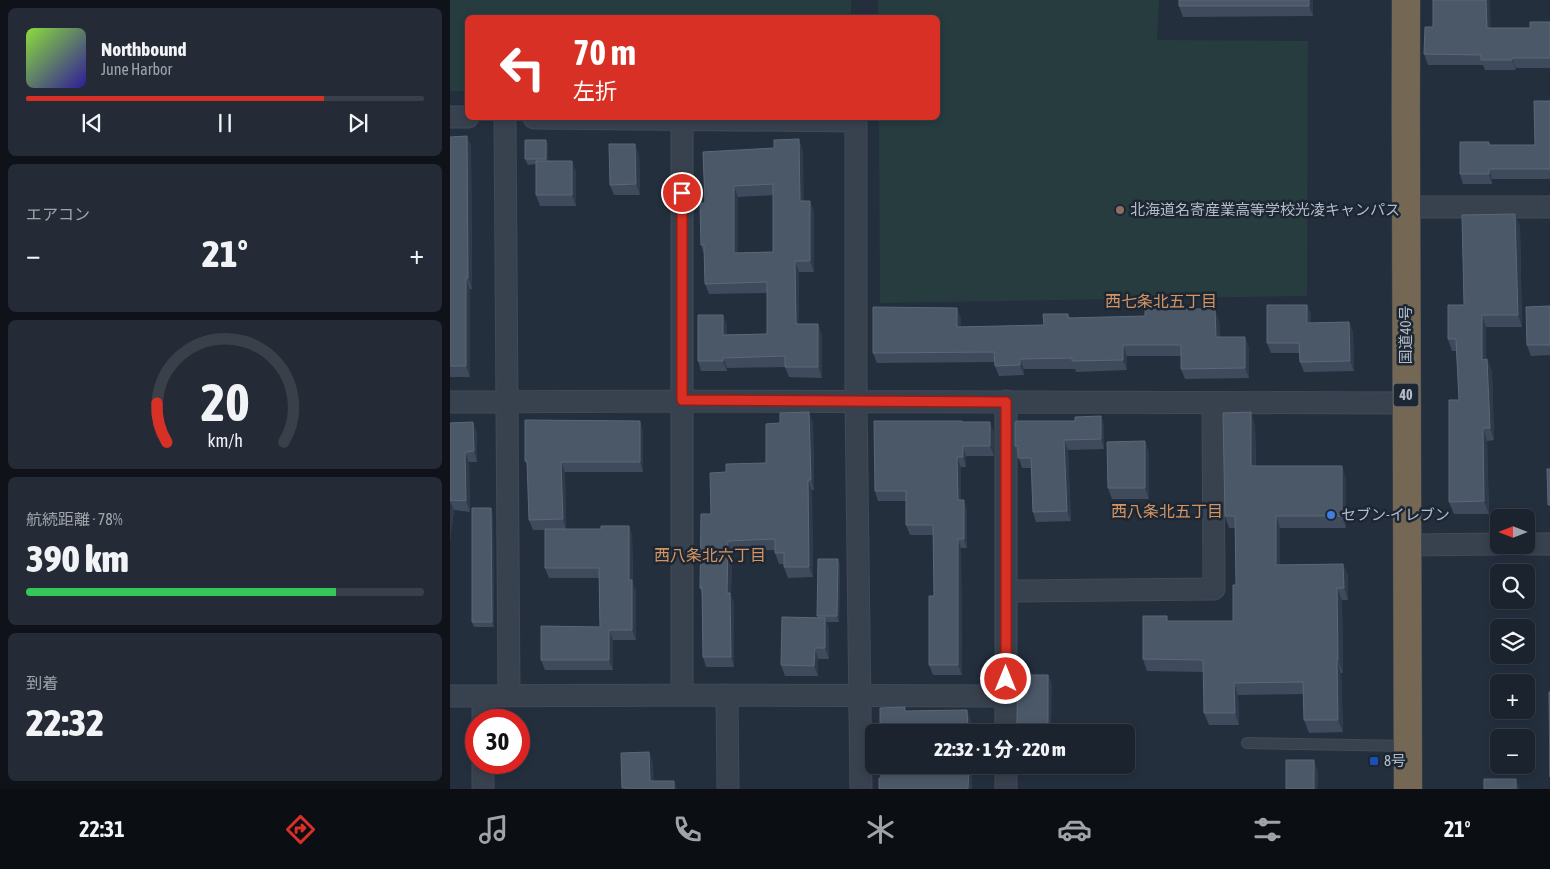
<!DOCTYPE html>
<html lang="ja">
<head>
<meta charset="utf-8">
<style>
	:root { --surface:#1b232e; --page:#242b36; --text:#f1f3f6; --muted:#a0a4aa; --line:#39404a; --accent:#d93025 }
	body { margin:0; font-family:"Asap Condensed","Noto Sans JP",sans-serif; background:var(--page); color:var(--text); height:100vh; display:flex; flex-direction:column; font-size:19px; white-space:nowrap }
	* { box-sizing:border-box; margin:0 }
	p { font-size:16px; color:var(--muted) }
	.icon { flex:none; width:28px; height:28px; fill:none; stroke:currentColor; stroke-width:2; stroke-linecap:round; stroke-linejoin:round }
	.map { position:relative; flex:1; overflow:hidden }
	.drawer { display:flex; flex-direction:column; gap:8px; padding:8px; background:#0f1319; width:450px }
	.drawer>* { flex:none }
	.guide { position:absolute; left:15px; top:15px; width:475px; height:105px; border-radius:8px; box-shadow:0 2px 8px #0003,0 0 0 1px var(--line); background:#d93025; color:#fff; overflow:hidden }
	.needle { width:32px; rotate:270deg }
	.fabs { position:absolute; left:1040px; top:509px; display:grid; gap:10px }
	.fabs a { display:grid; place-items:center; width:45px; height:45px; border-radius:8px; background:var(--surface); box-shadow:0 2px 8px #0003,0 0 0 1px var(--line); font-size:25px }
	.speed { position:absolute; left:15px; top:709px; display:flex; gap:10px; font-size:25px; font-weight:700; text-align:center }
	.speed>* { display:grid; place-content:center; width:65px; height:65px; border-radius:50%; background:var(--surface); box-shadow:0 2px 8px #0003,0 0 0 1px var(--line); line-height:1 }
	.speed .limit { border:8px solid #d22; background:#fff; color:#111 }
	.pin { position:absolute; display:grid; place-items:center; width:42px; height:42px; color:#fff; margin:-21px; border:2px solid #fff; border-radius:50%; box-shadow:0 1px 5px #0007 }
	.me { position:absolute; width:55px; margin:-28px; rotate:0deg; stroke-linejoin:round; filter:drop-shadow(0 0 4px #0008) }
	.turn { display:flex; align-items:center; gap:18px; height:105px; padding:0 25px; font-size:22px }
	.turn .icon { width:65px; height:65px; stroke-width:2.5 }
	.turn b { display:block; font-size:35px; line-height:42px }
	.big { font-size:38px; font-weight:800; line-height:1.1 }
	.drawer .tile { flex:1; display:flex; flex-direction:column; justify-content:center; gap:8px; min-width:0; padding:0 18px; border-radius:8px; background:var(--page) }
	.drawer .dial { align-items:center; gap:0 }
	.dial svg { height:130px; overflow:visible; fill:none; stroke:var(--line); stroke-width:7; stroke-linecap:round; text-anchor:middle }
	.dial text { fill:var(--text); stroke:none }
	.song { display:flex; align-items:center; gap:15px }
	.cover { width:60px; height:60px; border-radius:8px; background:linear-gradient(135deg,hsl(90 70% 55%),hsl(250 70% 35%)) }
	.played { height:5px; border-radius:2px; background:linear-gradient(90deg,var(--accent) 75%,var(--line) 75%) }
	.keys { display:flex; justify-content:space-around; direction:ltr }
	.heat { display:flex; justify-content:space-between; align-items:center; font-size:28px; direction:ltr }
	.charge { height:8px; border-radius:4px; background:linear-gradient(90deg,#34c759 78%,var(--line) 0) }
	.trip { position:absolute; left:415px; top:724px; width:270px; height:50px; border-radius:8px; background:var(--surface); box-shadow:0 2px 8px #0003,0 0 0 1px var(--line); font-weight:800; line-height:50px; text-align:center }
	.tabs { display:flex; height:80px; justify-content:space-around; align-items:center; background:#0b0e12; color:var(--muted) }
	.tabs .icon { width:35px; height:35px }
	.tabs .current { color:var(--accent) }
	.tabs b { font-size:22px; color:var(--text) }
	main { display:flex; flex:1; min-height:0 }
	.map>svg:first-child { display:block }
	.green { fill:#263c3f }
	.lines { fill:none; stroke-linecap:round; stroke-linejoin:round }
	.lane-casing { stroke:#414a57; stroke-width:12 }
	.street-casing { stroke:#414a57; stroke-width:23 }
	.highway-casing { stroke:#434c59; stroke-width:29 }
	.lane { stroke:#38414e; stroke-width:10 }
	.street { stroke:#38414e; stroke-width:21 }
	.highway { stroke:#746855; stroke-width:28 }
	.wall { fill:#3f4b5c; fill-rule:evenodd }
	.shaded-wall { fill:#2f3b4b }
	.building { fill:#4b5868; stroke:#5c6777; fill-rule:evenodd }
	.route-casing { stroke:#8d1f18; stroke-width:12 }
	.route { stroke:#d93025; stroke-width:9 }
	.education-dot { fill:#8d6e63; stroke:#1d2633; stroke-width:2 }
	.shop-dot { fill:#3f7fe0; stroke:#1d2633; stroke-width:2 }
	.transit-dot { fill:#1a4fb4; stroke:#1d2633; stroke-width:2 }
	.labels { text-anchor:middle; stroke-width:5; stroke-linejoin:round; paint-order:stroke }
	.shield { fill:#1d2633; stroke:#878f9c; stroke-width:1 }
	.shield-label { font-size:14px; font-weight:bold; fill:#b4bcc9 }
	.poi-label { font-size:15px; fill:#b4bcc9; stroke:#1d2633; text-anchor:start }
	.street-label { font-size:15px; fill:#b4bcc9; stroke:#1d2633 }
	.neighbourhood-label { font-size:16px; fill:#d59563; stroke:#1d2633 }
</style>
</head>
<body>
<main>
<section class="drawer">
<div class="tile">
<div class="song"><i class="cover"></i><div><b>Northbound</b><p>June Harbor</p></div></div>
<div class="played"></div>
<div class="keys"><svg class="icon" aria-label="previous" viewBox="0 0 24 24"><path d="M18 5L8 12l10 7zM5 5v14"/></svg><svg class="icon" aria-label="pause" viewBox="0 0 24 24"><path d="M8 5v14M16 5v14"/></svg><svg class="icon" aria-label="next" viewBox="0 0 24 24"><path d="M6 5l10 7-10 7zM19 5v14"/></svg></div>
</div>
<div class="tile"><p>エアコン</p>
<div class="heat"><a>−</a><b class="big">21°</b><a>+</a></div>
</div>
<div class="tile dial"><svg viewBox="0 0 100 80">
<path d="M14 69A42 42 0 1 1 86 69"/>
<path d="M14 69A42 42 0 0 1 8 45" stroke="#d93025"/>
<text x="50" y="56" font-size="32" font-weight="700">20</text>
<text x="50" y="72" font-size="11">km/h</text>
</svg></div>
<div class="tile"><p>航続距離 · 78%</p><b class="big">390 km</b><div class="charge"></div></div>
<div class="tile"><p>到着</p><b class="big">22:32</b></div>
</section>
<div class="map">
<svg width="1100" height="789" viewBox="0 0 1100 789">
	<rect width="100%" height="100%" fill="#242f3e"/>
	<path class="green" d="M0,0h401v17l-383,1 -1,73h-17z
		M428,0h281l-2,40 151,1 -1,255 -427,7 -1,-185h59v-100l-60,-1z"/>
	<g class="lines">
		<g class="lane-casing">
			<path id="lane" d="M797,743l161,3"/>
		</g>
		<g class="street-casing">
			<path id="street" d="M0,117h18
				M55,118l4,578
				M84,118l322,3v280l5,388
				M232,118v577
				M955,207h145
				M556,401v331
				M0,402l232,-1 724,2
				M1076,544h24
				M958,545l91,-1
				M557,591l207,-2 -1,-186
				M277,695l1,94
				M0,696l277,-1 279,1
				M33,696v24
				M33,762v27
				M556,765v24"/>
		</g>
		<g class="highway-casing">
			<path id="highway" d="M956,0c-1,263 2,526 2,789"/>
		</g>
		<use href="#lane" class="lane"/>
		<use href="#street" class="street"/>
		<use href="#highway" class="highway"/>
	</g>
	<path class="wall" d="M863,0v16l-130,1 -4,-11z
		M983,0h57v28h40l20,-6v46h-34v2h-31l-2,-5h-55l-4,-11 9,-27z
		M1100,101v78h-58v5h-29l-3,-10 29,-32 1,3h45z
		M17,136l4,11 1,142h-2v88h-20v-240z
		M96,140l2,5v16l28,10v35h-36l-4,-11v-31l-8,1 -3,-6z
		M353,150v51h7l4,11v60h-15v52l23,11v43l-33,-1 -4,-10 -58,1v3h-26l-3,-10 29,-36v10l40,-1v-41l-58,1 -4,-10 -1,-30 -3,-9 4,-42 -2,-51zM323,195v57l-35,1v-56z
		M189,154l1,41h-26l-4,-10z
		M1065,214l5,13 2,100h-36v32h1l5,13 2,68 -7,1 2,73h-35l-5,-12 10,-102 -3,-49h-4l-4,-12z
		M857,305l4,10v8l38,-1 4,10 1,39 -50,1 -4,-10v-9h-29l-4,-10z
		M1100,306v49l-19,1 -4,-11z
		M618,314l2,4 149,2 1,17 29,10v31l-64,1 -4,-10v-13h-54v14l-51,2 -1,-3h-51v6l-25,1 -4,-10v-4l-118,1 -4,-10 88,-35v9l83,-2z
		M651,416l3,10v23l-36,1 3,71 -35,1 -3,-10 -2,-44h-9l-7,-22 60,-25z
		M23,422l4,11v29h-8l1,50 -16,-2 -4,30v-117z
		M363,422l1,68h-2l1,87 -25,1 -4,-11v-3h-5l-4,-11v-3l-43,1 -1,45 3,8v63h-28l-3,-10 -1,-63 -2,-6 11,-74 15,-42 40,-9z
		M513,422l31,10v24h-28v11h-5v33l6,10v38h-6l1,127h-29l-4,-10 5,-69 -1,-61h-23l-4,-10v-24h-28l-3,-10z
		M805,425l1,41 90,13v49h-66v37l63,-1 5,12v24h-6l1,73h-2l2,59 -34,1 -5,-13v-26l-66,1 1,30h-30l-5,-12v-41l-57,-1 -4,-12 26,-38h64l3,-36 -1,-57h-6l-4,-12z
		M193,431v41h-78l1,57h35l28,-3 3,10 1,47 3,8v49h-23v30h-68l-4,-10 59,-33 -1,-49h-50l-4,-10v-38h-12l-4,-10 -1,-54 -3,-5z
		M699,452v47h-37l-4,-11z
		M43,514l1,113h-20l-2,-5z
		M388,559l2,6 -1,57h-13l3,7v30h-11v17h-33l-4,-11 37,-47 -1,-2z
		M1077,639v19h-23l-1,-3h23z
		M598,675l4,10 -32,46 -3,-8z"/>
	<path class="shaded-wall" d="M859,0h4v16l-4,-10z
		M1036,0h4l1,39 -4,-11z
		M1062,58l4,10v2l-4,-10z
		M17,136l4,11 1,142 -4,-11z
		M349,139l4,11 1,62 -4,-11z
		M96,140l2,5v19l-2,-5z
		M185,144l4,10 1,41 -4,-11z
		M122,161l4,10v35l-4,-11z
		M1039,169l3,10v5l-3,-10z
		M284,186l4,11v67l-4,-11z
		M360,201l4,11v60l-4,-11z
		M1065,214l5,13 2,100 -4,-12z
		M345,261l4,11v62l-3,-10z
		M16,278l4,11v88l-4,-11z
		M857,305l4,10v18l-4,-10z
		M507,308l4,10v19l-4,-10z
		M765,309l4,11 1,27 -4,-10z
		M273,315l4,10v21l-4,-11z
		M1032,315l4,12v45l-4,-12z
		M899,322l4,10 1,39 -4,-10z
		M368,324l4,11v43l-4,-11z
		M795,337l4,10v31l-4,-10z
		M673,345l4,11v14l-4,-10z
		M273,358l4,10v3l-4,-10z
		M570,359l4,10v6l-4,-10z
		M1037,359l5,13 2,68 -4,-12z
		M359,412l4,10 1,68 -3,-10z
		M801,412l4,13 1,54 -5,-13z
		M651,416l3,10v23l-3,-10z
		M190,421l3,10v41l-3,-10z
		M23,422l4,11v29l-3,-11z
		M540,422l4,10v24l-4,-10z
		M1033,428l4,13 2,73 -5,-13z
		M614,440l4,10 3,71 -4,-10z
		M695,441l4,11v47l-4,-11z
		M513,446l3,10v11l-3,-10z
		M15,452l4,10 1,50 -4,-11z
		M507,457l4,10v43l-3,-10z
		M111,462l4,10 1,58 -3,-11z
		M892,466l4,13v49l-4,-12z
		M358,480l4,10 1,87 -4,-10z
		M0,500l4,10 -4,30z
		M514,500l3,10v38l-3,-9z
		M41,508l2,6 1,113 -2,-5z
		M826,516l4,12v49l-4,-12z
		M179,526l3,10 1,47 3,8v49l-4,-10 -3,-50z
		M508,539l3,9 1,127 -4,-10z
		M278,541l4,10 -1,45 3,8v63l-3,-10 -4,-64z
		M388,559l2,6 -1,57 -2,-6z
		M893,564l5,12v24l-4,-12z
		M887,588l5,12 1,73 -5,-13z
		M375,618l4,11v30l-4,-11z
		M159,630l4,10v30l-4,-10z
		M1076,637l1,2v19l-1,-3z
		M365,648l3,11v17l-4,-10z
		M887,660l4,13 2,59 -5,-12z
		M598,675l4,10 -1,47h-3z
		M784,683l4,12 1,30 -4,-12z
		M517,710l4,10v12h-3z
		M199,752l4,11 1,26 -4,-8z
		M864,760l4,11v18h-4z
		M519,765h3v24h-4z
		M1066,779l4,10h-4z
		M224,781l3,8h-3z"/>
	<path class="building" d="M729,0h130v6h-130z
		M983,0h53l1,28h43v-6h20v36h-38v2h-31v-5l-57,-1 1,-27h8z
		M1084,101h16v68h-61v5h-29v-32h29v3h46z
		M17,136l1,142h-2v88h-16v-229z
		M349,139l1,62h10v60h-15l1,63h22v43h-33v-11l-62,2v3h-25v-46h25v20l44,-1v-52l-62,2 -1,-39h-3l-1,-42h5l-2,-51 71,-4v-8zM323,184v68l-39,1v-67z
		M75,140h21v19h-21z
		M159,144h26l1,40 -26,1z
		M86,161h36v34h-36z
		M1065,214l3,101h-36v45l5,-1 3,69h-7l1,73 -35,1v-102h10l-3,-61h-8v-34h16l-2,-90z
		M817,305h40v18l42,-1 1,39 -50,1 -1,-19h-32z
		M1100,306v39h-23l-1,-38z
		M423,307l84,1v19l87,-2 -1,-11h25v4l77,-2v-7h70l1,28h29v31l-64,1v-24h-58v15l-51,1v-3l-52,1v6l-25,1 -1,-14 -121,1z
		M359,412l2,68h-3l1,87h-25v-14h-9v-14l-47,2 -1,52h3l1,64h-28l-1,-69h-2l1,-74h10l-1,-41 16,-1v-8l40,-1v-39l14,-1v-10z
		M801,412v54h91v50h-66v49l67,-1 1,24h-7l1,72h-1l1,60h-34l-1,-38 -69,1 1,30h-31l-1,-53 -60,-1v-43h24v5h66v-36h3l-1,-69h-10l-2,-103z
		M651,416v23l-37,1 3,71 -34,1 -2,-54h-13v-12h-3v-24l3,-1h57v-4z
		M75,420l115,1v41h-79l2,57 -34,1 -2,-59h-2z
		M424,421h88v1h28v24h-27v11h-6l1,43h6v39h-6v126h-29v-69h5l-1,-71h-27v-34h-31z
		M23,422l1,29 -9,1 1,49 -16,-1v2v-79z
		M695,441v47h-37l-1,-46z
		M1097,469h3v36h-2z
		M22,508h19l1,114h-20z
		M151,526h28v54h3v50h-23v30h-68v-34l59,1 -1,-59h-54v-39h56z
		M368,559h20l-1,57h-20z
		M332,617l43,1v30h-10l-1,18 -33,-1z
		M568,675h30v57h-28v-9h-3z
		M1099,692h1v85z
		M455,707v4l62,-1 1,22h-88v-24z
		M199,752l1,29h24v8h-48v-1h-4l-1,-35z
		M836,760h28v29h-28z
		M431,765h88l-1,24h-89v-11h2z
		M1034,779h32v10h-32z"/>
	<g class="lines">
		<g class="route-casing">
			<path id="route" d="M232,193v207l324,2v277"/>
		</g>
		<use href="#route" class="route"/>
	</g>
	<circle class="education-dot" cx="670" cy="210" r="5"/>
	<circle class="shop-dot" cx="881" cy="515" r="5"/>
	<rect class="transit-dot" x="919" y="756" width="10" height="10" rx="2.5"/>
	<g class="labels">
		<rect class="shield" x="943.5" y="383.5" width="25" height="23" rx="4"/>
		<g class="shield-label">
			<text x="956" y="400">40</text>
		</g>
		<g class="poi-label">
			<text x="680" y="215">北海道名寄産業高等学校光凌キャンパス</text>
			<text x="891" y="520">セブン-イレブン</text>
			<text x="934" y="766">8号</text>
		</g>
		<g class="street-label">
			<text transform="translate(956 335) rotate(-90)" y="5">国道40号</text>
		</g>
		<g class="neighbourhood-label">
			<text x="711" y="307">西七条北五丁目</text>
			<text x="717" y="517">西八条北五丁目</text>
			<text x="260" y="561">西八条北六丁目</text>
		</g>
	</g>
</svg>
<div class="fabs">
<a><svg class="needle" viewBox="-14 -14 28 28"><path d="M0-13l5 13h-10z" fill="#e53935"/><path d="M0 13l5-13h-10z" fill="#a0a4aa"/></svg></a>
<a><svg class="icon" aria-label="search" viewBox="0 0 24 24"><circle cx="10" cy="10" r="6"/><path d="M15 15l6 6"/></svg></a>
<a><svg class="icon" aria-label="layers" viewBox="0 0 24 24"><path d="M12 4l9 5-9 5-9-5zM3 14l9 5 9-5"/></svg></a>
<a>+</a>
<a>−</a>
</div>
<div class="speed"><div class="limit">30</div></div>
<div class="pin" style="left:232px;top:193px;background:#d93025"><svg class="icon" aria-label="arrive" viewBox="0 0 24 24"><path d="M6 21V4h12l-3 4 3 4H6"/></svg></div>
<svg class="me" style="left:556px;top:679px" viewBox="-20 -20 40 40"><circle r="17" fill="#d93025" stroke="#fff" stroke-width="3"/><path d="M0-11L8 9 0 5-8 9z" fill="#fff"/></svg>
<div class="trip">22:32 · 1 分 · 220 m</div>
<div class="guide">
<div class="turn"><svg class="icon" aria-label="left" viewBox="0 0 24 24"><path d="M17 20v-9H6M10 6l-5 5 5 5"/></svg><div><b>70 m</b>左折</div></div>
</div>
</div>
</main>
<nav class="tabs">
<b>22:31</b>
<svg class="icon current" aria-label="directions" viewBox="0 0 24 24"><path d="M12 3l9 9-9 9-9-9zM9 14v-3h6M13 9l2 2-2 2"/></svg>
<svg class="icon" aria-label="music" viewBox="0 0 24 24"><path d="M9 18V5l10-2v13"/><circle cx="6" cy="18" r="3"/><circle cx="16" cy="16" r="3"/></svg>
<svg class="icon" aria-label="phone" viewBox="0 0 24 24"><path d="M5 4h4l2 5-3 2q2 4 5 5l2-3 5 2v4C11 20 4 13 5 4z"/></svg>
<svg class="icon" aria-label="climate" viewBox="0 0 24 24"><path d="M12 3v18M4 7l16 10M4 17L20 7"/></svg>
<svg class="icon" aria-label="car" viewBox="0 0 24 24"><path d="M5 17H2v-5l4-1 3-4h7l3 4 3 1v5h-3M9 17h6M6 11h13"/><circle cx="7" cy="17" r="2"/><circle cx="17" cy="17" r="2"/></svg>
<svg class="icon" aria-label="filters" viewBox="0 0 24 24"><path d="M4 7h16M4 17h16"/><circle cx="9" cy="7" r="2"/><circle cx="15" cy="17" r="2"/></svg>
<b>21°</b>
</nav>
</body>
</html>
